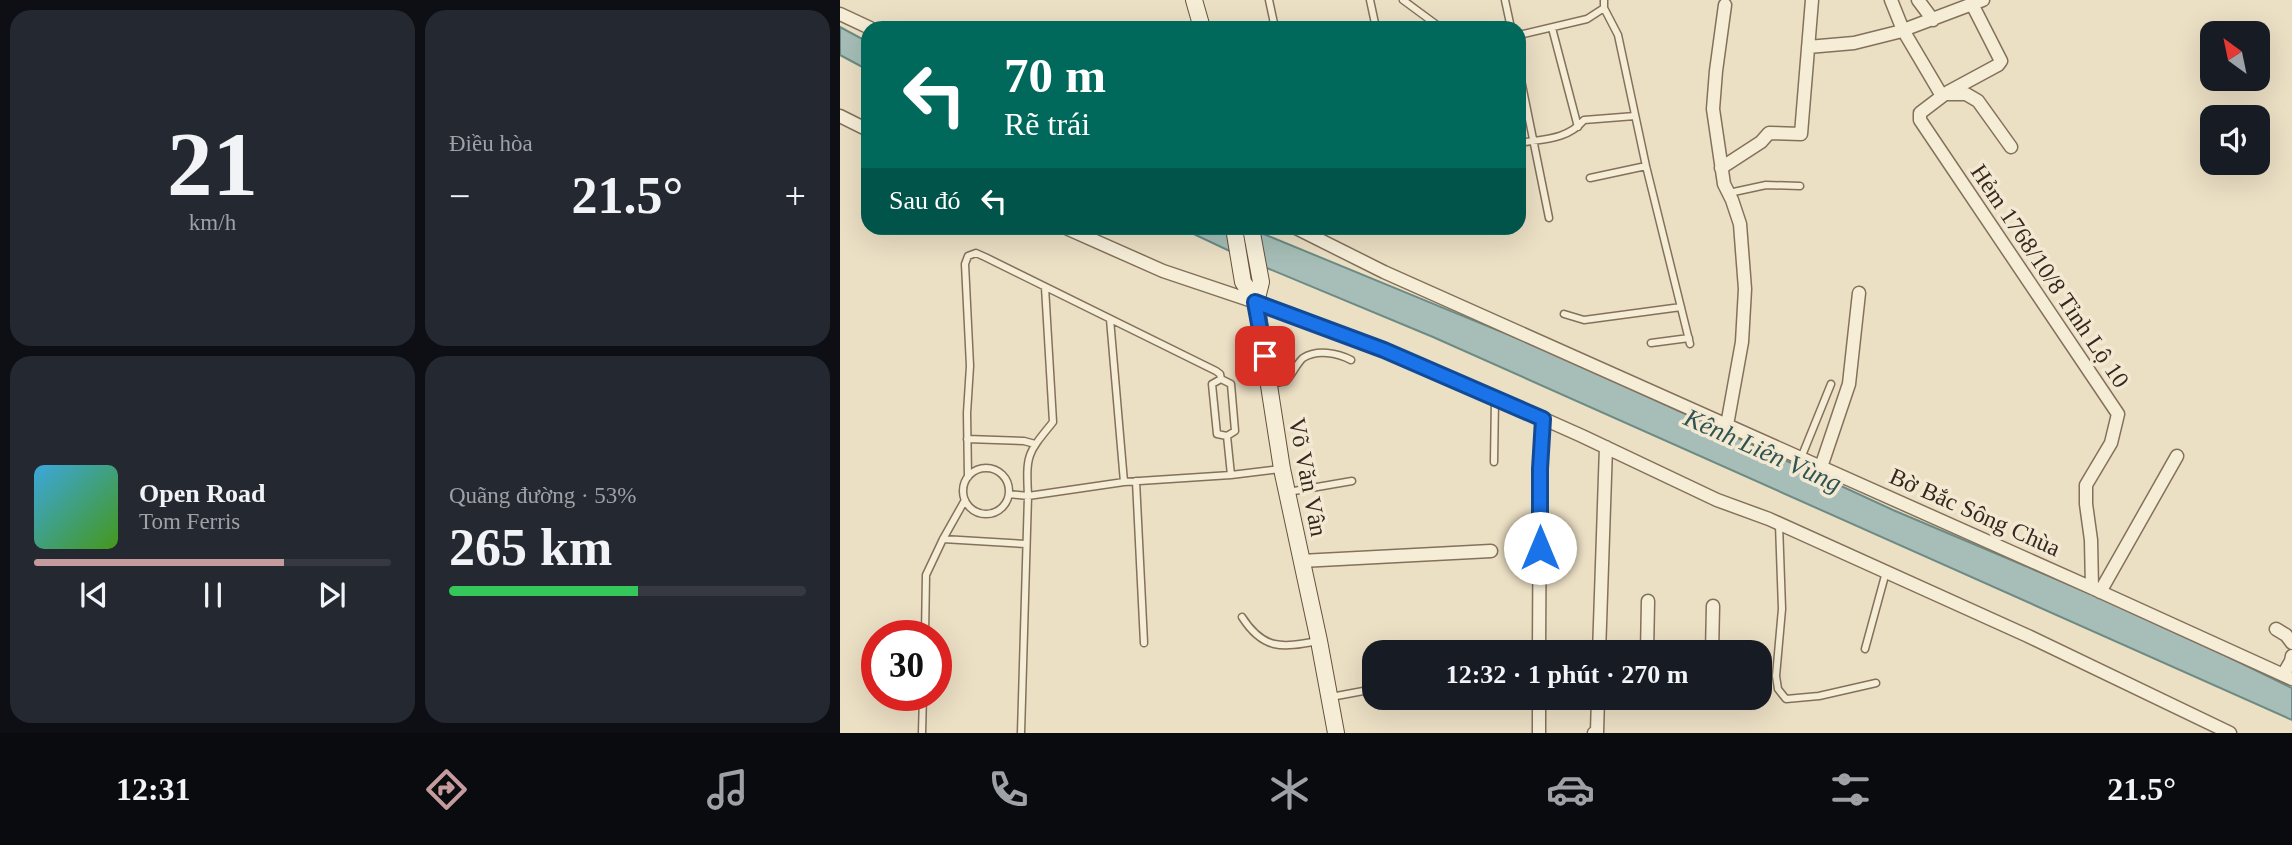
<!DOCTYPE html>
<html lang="vi">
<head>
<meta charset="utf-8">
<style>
	:root { --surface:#171b24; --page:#242831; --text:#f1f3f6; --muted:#9ea1a6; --line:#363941; --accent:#c59b9d }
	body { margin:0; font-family:Georgia,serif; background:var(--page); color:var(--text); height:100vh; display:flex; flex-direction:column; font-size:26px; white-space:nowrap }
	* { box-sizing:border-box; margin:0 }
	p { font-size:23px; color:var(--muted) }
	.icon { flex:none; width:38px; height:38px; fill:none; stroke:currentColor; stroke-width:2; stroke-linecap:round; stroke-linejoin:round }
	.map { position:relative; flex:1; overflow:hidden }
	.details { display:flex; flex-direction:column; gap:10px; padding:10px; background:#0d0f14; width:840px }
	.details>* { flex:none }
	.hud { position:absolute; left:21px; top:21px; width:665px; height:214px; border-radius:21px; box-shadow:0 7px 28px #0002; background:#00695c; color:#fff; overflow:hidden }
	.needle { width:46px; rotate:327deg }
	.fabs { position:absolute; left:1360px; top:21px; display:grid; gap:14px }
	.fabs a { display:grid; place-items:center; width:70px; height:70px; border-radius:14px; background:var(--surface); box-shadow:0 7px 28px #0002; font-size:35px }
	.speed { position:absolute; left:21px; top:620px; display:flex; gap:14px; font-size:35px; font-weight:700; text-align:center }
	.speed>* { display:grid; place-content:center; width:91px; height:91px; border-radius:50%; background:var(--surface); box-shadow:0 7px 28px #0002; line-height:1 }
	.speed .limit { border:10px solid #d22; background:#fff; color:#111 }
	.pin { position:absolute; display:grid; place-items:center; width:60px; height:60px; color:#fff; margin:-30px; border-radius:14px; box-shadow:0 4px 10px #0006 }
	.me { position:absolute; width:77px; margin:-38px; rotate:0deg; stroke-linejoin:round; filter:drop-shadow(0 0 5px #0008) }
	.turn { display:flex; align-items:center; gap:24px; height:147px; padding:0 28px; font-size:32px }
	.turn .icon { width:91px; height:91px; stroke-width:2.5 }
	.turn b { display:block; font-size:49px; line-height:60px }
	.then { display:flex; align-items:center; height:66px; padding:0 28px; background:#0003; gap:14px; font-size:26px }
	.big { font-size:52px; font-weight:800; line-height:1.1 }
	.details .card { flex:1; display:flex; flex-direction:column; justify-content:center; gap:10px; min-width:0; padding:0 24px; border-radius:21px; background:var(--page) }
	.details .dial { align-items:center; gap:0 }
	.dial b { font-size:91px; line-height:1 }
	.song { display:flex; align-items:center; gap:21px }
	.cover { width:84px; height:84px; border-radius:10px; background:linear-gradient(135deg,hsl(200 70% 55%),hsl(100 70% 35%)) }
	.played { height:7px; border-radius:4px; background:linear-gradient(90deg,var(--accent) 70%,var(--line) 70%) }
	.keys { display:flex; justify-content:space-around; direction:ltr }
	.heat { display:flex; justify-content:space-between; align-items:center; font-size:38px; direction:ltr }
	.charge { height:10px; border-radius:5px; background:linear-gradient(90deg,#34c759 53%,var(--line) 0) }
	.details .tiles { flex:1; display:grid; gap:10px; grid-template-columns:repeat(2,1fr) }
	.trip { position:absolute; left:522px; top:640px; width:410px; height:70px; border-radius:21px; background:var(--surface); box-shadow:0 7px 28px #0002; font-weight:800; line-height:70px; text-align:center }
	.tab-bar { display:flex; height:112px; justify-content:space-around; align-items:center; background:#090b0e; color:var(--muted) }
	.tab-bar .icon { width:49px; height:49px }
	.tab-bar .current { color:var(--accent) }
	.tab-bar b { font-size:32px; color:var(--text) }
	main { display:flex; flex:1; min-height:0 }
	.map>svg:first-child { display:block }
	.water { fill:#a6beb7; stroke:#6d8b84; stroke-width:2 }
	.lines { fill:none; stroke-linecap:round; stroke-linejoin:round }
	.lane-casing { stroke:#84715c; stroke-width:9 }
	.street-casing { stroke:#84715c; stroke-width:15 }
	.secondary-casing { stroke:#66523f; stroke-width:18 }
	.lane { stroke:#f6edd7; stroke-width:6 }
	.street { stroke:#f6edd7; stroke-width:12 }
	.secondary { stroke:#f6edd7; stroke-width:16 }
	.route-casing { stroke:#114b97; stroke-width:18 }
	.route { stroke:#1a73e8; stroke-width:12 }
	.labels { text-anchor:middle; stroke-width:7; stroke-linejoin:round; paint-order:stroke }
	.street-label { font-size:24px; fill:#35291f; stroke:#f3e9d3 }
	.water-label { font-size:26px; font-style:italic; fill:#2f5451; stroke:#f3e9d3 }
</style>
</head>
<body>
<main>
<section class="details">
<div class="tiles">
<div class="card dial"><b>21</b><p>km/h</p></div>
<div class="card"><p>Điều hòa</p>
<div class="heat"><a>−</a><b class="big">21.5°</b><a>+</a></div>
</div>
<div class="card">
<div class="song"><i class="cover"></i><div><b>Open Road</b><p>Tom Ferris</p></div></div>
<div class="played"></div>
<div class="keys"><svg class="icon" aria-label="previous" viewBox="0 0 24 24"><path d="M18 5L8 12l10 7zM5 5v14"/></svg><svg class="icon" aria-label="pause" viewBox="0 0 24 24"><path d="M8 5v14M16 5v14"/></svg><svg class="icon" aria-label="next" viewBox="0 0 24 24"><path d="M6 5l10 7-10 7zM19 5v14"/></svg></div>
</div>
<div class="card"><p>Quãng đường · 53%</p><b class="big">265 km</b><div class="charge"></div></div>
</div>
</section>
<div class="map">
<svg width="1452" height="733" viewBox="0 0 1452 733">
	<rect width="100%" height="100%" fill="#ebdfc4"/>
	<path class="water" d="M0,27l28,15v28l-28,-15z
		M341,228h68l311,128 333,154 260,110 139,68v32l-859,-383 -178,-74z"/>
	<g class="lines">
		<g class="lane-casing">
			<path id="lane" d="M429,0l6,28
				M530,0l6,28
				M563,0l38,28
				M665,0l6,28
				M764,0v8l14,27 28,131 44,178
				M712,28l26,99
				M679,35l68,-16 17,-11
				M679,70l30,148
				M679,143c24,-4 48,-3 65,-23l51,-4
				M750,178l56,-12
				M889,193l37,-8 34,1
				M724,314l20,6 97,-13
				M270,319l14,163
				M811,343l38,-5
				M381,379l10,5 4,47 -8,5 -10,-2 -5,-50z
				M431,384l15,-3c6,-6 11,-18 17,-23 14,-9 35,-5 48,2
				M387,436l4,39
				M127,439l57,2 11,3
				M961,458l30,-74
				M654,462l1,-64
				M123 491a23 23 0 1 1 46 0a23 23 0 1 1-46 0Z
				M128,477l-1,-64 3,-47 -5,-102 3,-8 8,-3 9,4 231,114 4,3 1,5
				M296,481l8,162
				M448,492l64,-11
				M169,494l19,2 96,-14 107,-7 49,-6
				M939,524l3,85 -6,67 2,13 8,10 33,-3 57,-13
				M103,539l83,5
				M402,617c21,33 40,31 75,24
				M85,635l1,-60 17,-36 22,-39
				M1025,649l21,-77
				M491,697l43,-8
				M82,733l1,-38
				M181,733l7,-237c-2,-42 -1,-42 25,-74l-8,-135"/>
		</g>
		<g class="street-casing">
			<path id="street" d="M1051,0l12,30 39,66
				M1078,0l15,20
				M885,5l-9,66 -3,38 11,75 8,16 8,24 5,65 -3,53 -15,83
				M0,14l30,14
				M968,47l46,-4 44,-11 85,-32
				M1108,92l50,-27 3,-4 -29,-57
				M0,116l28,14
				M1171,147l-33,-46 -12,-7h-21l-25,19v7l198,294 -7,29 -25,42v19l5,36 1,48
				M881,168l40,-26 8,-9 32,1 11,-134
				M226,228l97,43 125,42 96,37 115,49 83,37 135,64 52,19 259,117 202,97
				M456,228l88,44 708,316 200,91
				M981,467l28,-83 10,-91
				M461,561l190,-10
				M1260,592l77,-136
				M1436,629l10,6 6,8
				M699,653l1,-184 3,-50
				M759,653l7,-206
				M807,653l1,-52
				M872,653l1,-47
				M1443,675l8,-14 1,-5
				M699,733v-35
				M754,733l3,-1 1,-34"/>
		</g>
		<g class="secondary-casing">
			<path id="secondary" d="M354,0l8,28
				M394,228l9,54 13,20
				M411,228l10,54 -5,20 26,167 37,172 17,92"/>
		</g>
		<use href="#lane" class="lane"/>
		<use href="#street" class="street"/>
		<use href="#secondary" class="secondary"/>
	</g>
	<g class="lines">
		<g class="route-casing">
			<path id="route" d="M425,356l-10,-54 129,48 159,69 -3,50v79"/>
		</g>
		<use href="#route" class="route"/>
	</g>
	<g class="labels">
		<g class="street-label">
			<text transform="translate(1210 276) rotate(56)" y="8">Hẻm 1768/10/8 Tỉnh Lộ 10</text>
			<text transform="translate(468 477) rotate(79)" y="8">Võ Văn Vân</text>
			<text transform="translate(1135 512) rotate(24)" y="8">Bờ Bắc Sông Chùa</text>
		</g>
		<g class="water-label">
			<text transform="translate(923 450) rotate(24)" y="9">Kênh Liên Vùng</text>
		</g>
	</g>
</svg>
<div class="fabs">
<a><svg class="needle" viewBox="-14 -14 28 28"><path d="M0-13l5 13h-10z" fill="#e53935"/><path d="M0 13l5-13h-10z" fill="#9ea1a6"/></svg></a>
<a><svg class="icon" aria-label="sound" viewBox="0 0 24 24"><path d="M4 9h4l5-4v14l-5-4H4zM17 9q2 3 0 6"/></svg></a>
</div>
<div class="speed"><div class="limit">30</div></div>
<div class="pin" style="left:425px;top:356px;background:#d93025"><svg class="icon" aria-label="arrive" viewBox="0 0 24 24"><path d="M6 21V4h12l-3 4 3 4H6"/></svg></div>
<svg class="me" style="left:700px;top:548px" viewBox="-20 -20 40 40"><circle r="19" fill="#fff"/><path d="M0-13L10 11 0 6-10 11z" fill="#1a73e8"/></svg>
<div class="trip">12:32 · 1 phút · 270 m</div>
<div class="hud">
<div class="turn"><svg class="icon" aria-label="left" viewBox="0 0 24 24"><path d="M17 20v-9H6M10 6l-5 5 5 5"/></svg><div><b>70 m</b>Rẽ trái</div></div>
<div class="then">Sau đó<svg class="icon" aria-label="left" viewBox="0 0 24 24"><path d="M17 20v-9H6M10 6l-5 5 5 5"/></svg></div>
</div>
</div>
</main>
<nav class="tab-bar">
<b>12:31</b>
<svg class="icon current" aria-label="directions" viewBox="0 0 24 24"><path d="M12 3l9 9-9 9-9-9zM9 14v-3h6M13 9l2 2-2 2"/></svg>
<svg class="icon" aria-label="music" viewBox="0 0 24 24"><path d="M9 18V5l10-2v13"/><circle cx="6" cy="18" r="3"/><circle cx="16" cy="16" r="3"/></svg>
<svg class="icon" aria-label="phone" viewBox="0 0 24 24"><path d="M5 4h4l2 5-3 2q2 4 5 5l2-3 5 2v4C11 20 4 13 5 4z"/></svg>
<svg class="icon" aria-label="climate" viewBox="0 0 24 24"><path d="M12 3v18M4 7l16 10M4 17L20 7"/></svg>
<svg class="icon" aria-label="car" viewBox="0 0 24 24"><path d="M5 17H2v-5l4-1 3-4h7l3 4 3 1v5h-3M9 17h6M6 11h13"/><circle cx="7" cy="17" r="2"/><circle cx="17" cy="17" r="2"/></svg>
<svg class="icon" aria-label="filters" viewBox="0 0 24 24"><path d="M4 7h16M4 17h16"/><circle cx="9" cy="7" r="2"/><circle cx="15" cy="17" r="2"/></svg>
<b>21.5°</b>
</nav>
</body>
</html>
